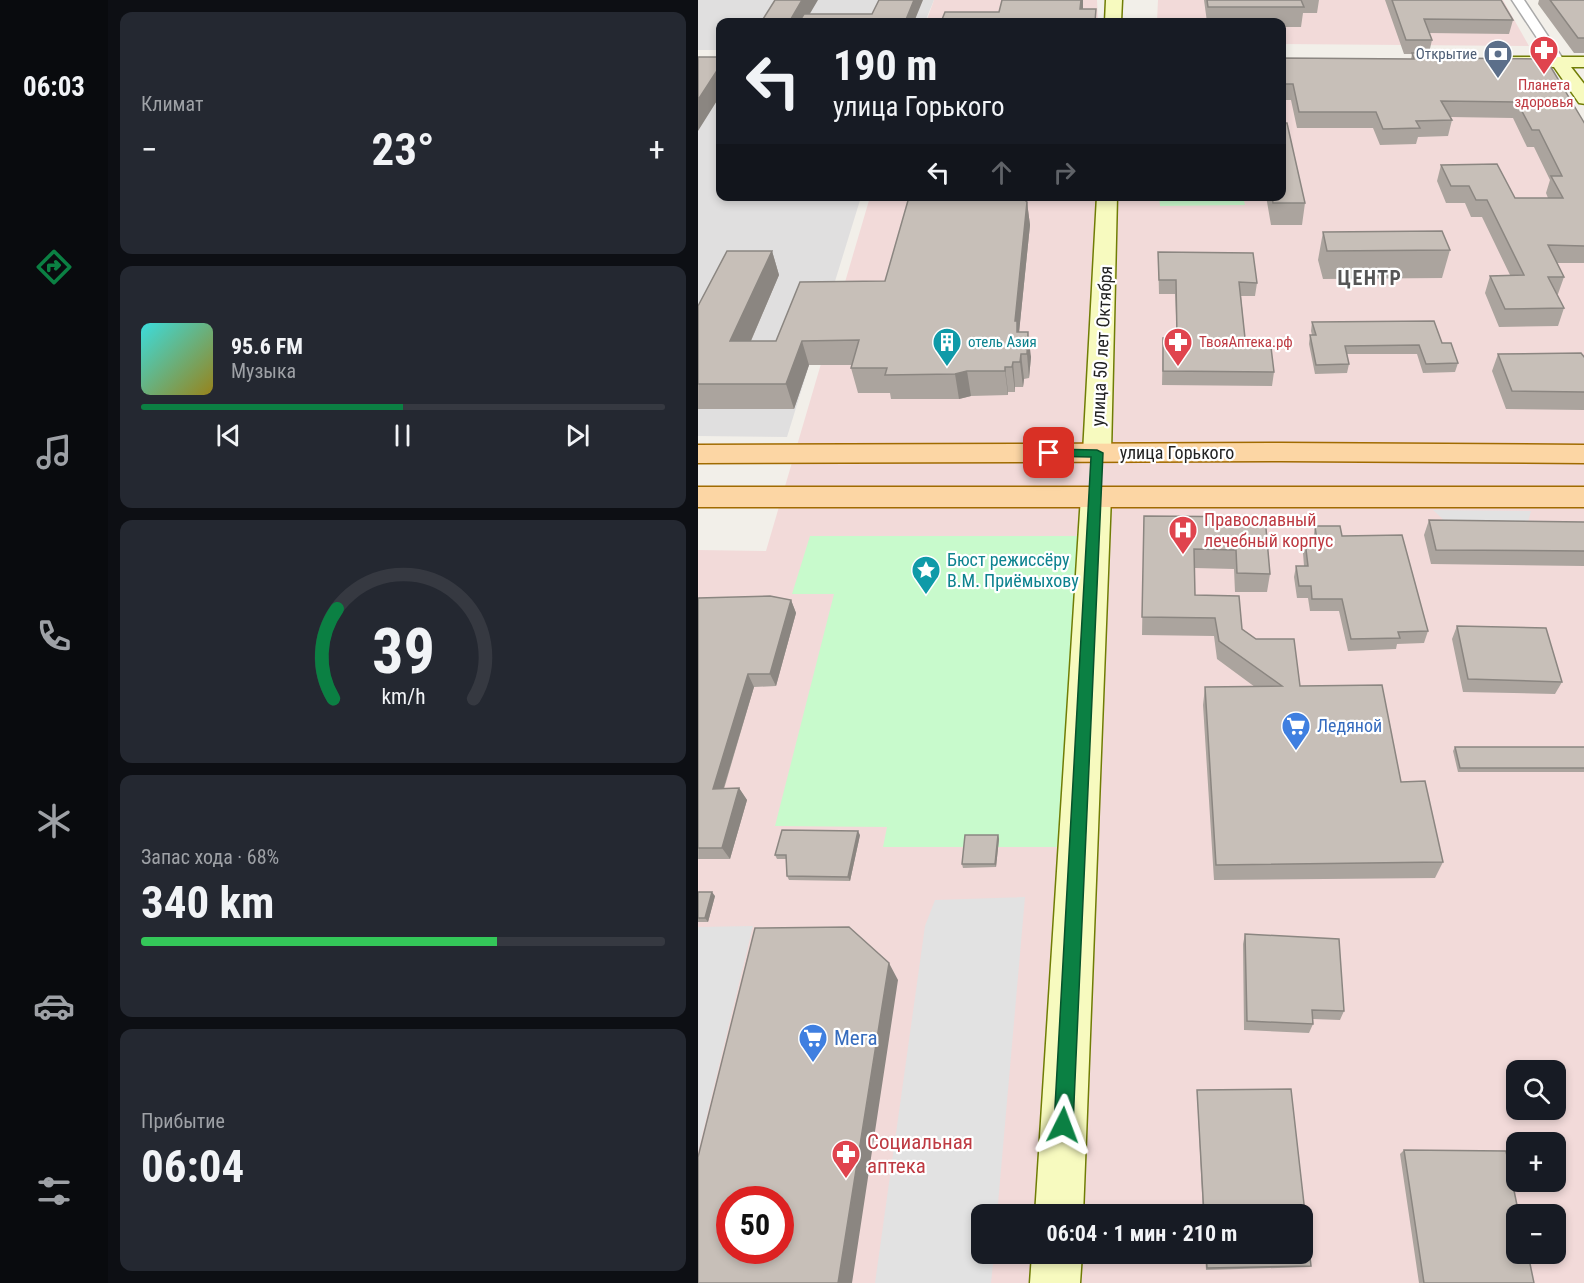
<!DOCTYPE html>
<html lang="ru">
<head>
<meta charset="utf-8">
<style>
	:root { --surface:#171b24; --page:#242831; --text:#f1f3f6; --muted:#9ea1a6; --line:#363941; --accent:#0b8043 }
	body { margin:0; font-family:"Roboto Condensed",sans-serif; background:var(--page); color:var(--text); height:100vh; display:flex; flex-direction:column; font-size:22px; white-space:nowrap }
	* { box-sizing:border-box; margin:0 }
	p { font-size:20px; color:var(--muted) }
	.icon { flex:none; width:33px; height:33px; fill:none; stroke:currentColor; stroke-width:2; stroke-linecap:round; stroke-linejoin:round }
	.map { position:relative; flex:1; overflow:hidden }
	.details { display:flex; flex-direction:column; gap:12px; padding:12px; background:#0d0f14; width:590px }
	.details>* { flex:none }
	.banner { position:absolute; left:18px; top:18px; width:570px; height:183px; border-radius:12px; box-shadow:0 3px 9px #0003; background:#171b24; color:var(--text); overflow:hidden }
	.buttons { position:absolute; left:808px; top:1060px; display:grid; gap:12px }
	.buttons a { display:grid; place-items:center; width:60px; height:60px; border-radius:12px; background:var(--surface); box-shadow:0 3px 9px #0003; font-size:30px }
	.speed { position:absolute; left:18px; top:1186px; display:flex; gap:12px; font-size:30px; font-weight:700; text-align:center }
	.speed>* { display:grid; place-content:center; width:78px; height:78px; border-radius:50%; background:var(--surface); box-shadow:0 3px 9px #0003; line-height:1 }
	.speed .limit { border:9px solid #d22; background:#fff; color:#111 }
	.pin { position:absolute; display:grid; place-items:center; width:51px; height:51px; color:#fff; margin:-26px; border-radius:12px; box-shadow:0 3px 9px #0006 }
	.me { position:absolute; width:66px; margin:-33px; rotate:3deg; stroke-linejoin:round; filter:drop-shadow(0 0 4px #0008) }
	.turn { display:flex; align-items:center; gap:21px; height:126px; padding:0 18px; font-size:27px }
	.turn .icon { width:78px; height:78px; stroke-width:2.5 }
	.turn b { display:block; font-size:42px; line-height:51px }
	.lanes { display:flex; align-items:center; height:57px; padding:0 18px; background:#0003; justify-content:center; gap:30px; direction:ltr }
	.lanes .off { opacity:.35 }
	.big { font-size:45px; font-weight:700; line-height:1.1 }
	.details .tile { flex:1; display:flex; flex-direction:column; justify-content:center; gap:9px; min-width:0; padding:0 21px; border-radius:12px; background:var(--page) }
	.details .dial { align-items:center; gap:0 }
	.dial svg { height:156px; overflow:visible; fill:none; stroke:var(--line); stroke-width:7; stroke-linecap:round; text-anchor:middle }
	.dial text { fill:var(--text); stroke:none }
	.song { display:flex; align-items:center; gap:18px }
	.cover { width:72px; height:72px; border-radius:9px; background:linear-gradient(135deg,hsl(180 70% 55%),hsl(50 70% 35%)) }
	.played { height:6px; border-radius:3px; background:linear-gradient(90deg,var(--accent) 50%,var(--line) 50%) }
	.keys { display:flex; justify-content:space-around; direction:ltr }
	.heat { display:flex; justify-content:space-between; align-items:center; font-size:33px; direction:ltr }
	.charge { height:9px; border-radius:4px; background:linear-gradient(90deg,#34c759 68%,var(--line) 0) }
	.trip { position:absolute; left:273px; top:1204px; width:342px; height:60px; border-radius:12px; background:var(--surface); box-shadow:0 3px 9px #0003; font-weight:700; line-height:60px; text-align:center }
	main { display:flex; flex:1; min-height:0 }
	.tabs { display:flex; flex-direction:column; width:108px; justify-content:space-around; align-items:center; background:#090b0e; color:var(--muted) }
	.tabs .icon { width:42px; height:42px }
	.tabs .on { color:var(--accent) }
	.tabs b { font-size:27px; color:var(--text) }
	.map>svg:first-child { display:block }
	.residential { fill:#e0dfdf }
	.commercial { fill:#f2dad9; fill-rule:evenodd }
	.park { fill:#c8facc }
	.parking { fill:#e2e2e2 }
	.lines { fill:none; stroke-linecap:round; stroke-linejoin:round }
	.street-casing { stroke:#a9a9a9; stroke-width:3 }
	.secondary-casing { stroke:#707d05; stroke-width:3 }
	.primary-casing { stroke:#a06b00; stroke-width:3 }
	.street { fill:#fff; fill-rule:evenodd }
	.secondary { fill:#f7fabf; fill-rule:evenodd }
	.primary { fill:#fcd6a4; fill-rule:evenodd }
	.wall { fill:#aba49e }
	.shaded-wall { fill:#8b8681 }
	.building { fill:#c7bfb8; stroke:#8b8681; stroke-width:1.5; fill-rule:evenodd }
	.route { fill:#0b8043; stroke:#07532c; stroke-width:1.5 }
	.labels { text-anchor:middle; stroke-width:4.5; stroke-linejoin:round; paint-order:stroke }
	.far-service-label { font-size:15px; fill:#4e5e75; stroke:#fff; text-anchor:end }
	.far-health-label { font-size:15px; fill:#be3a42; stroke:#fff }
	.far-culture-label { font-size:15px; fill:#0d838f; stroke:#fff; text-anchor:start }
	.street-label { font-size:18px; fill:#222; stroke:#fff }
	.health-label { font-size:18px; fill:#be3a42; stroke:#fff; text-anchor:start }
	.culture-label { font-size:18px; fill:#0d838f; stroke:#fff; text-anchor:start }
	.shop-label { font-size:18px; fill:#366cbe; stroke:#fff; text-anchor:start }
	.far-district-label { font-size:20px; font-weight:bold; letter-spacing:1.5px; fill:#555; stroke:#fff }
	.near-shop-label { font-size:21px; fill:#366cbe; stroke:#fff; text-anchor:start }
	.near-health-label { font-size:21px; fill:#be3a42; stroke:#fff; text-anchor:start }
</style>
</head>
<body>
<main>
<nav class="tabs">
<b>06:03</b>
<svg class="icon on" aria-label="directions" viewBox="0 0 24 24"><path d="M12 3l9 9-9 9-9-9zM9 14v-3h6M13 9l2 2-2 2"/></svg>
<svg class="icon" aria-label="music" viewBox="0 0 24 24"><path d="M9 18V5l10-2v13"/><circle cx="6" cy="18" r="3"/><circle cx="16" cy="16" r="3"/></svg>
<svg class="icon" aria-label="phone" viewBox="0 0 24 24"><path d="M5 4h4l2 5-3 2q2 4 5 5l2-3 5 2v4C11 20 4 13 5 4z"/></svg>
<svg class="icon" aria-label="climate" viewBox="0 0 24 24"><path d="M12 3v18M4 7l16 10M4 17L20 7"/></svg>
<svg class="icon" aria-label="car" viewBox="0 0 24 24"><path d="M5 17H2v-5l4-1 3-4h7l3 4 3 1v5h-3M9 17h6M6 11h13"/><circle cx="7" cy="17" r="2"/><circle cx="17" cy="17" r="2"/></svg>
<svg class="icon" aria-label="filters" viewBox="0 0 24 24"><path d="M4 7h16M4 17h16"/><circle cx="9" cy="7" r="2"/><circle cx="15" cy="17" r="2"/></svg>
</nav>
<section class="details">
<div class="tile"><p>Климат</p>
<div class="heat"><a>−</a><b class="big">23°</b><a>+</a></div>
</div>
<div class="tile">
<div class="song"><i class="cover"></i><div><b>95.6 FM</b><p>Музыка</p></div></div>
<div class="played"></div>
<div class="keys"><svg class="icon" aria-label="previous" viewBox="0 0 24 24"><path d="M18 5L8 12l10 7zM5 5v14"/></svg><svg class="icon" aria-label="pause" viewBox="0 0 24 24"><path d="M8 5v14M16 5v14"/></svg><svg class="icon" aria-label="next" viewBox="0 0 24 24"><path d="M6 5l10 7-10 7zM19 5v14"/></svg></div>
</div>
<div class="tile dial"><svg viewBox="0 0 100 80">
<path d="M14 69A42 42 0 1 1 86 69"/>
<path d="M14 69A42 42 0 0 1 16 23" stroke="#0b8043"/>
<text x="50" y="56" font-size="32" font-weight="700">39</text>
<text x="50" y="72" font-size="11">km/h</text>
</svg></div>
<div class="tile"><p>Запас хода · 68%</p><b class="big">340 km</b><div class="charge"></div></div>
<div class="tile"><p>Прибытие</p><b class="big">06:04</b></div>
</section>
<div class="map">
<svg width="887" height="1283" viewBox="0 0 887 1283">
	<rect width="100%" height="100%" fill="#f2efe9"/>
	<path class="residential" d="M0,0h236l-9,22h-205v28h-22z
		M0,68h22v128l141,1 -74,240 -89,-1z"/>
	<path class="commercial" d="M236,0h163l1,22h-172z
		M460,0h345l26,46 -247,-2v-22h-125z
		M584,69l303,59 -1,1155h-886v-733l68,1 104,-354 412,-1zM819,1071h39v39h-39zM819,1143h39v39h-39zM32,1200h50v51h-50zM284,1215h320v39h-320zM819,1215h39v39h-39z"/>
	<path class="park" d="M461,197h84l2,8 -85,1z
		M112,536h273l-21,311h-179l4,-20 -112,-1 59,-232h-42z"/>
	<path class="parking" d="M735,510l98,1 -3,11 -81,1z
		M327,897l-28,318h-15v39h12l-3,29h-116l50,-357 10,-26z
		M55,926l-55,226v-225z"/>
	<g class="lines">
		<g class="street-casing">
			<path id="street" d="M814,0h12l41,62 -2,3h-8z"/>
		</g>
		<g class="secondary-casing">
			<path id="secondary" d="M408,0h16l-1,22h-16z
				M804,57h83v10h-14l14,18v19l-6,-1 -25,-36 -58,-1 -3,-4 3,-4z
				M399,196h20l-6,257 -4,6 -10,3 -10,-3 -4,-6z
				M398,486l10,3 5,7 -28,719h-48l46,-719 5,-7z
				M334,1254h50l-2,29h-50z"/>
		</g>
		<g class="primary-casing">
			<path id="primary" d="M583,443l304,2v18l-304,-2 -583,2v-18z
				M0,487h887v20h-887z"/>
		</g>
		<use href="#street" class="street"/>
		<use href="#secondary" class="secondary"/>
		<use href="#primary" class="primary"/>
	</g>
	<path class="wall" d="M506,0h115l-2,13h-14l-2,14h-19v-5h-75z
		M687,0h116l12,20 -4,14 -80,-1 3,7 -3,13 156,71v139h-28l7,14 -6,17h-1l7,14 -6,18 -59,1 -14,-34 5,-17 20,-1 -28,-58h-11l-6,-14h-19l-9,-22 4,-16 74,33h33l-2,-5 4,-13 -16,-33h-7l-14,-29 -63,-1 2,3 -4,16 -30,1 -2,7 -36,1 -7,-17h-76l-6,-28h-9v-42l129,1 1,-5h-8z
		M841,0h46v53h-11l-36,-49z
		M112,14l104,8h-150l-1,-3z
		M568,196h16l23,7 -3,22h-31z
		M329,202l3,23 -11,107 12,25 -2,21 -5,1 -1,8h-8v5h-7v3l-37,1 -12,3h-68l-1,-6h-32l-7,-25 1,-3h-43l-15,44h-96v-103l74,-55 7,24 -28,66h25z
		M625,232l127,18 -8,28 -119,1 -5,-19z
		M460,252l99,31 -2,13h-14l4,42 29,34 -2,14 -110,-1 1,-47h14l-2,-44h-16z
		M614,322l130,21 16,20 -3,9 -32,1 -6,-19h-70l2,10 -2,9 -32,1 -6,-30 1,-9h2l-1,-4z
		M800,354l86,4 1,52 -79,-1 -14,-38z
		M446,516l121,1 5,57 -3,18h-32l-1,-23 -39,-1v27l47,34 58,57 101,96 42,80 -8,16 -221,2 -11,-175 2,-18h50l-38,-28 -3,-23 -72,-1z
		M731,520l156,2v44l-154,-2 -7,-29z
		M617,526l27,10 86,95 -4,12 -27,1 -1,5 -48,2 -9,-40h-29l-2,-13h-11l-3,-21 2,-11h8l-1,-13 2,-12h8z
		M0,598l93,2 5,13 -20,73 -22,1 -30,102 15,-1 8,12 -17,59h-32z
		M759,626l105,56 -7,12 -92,-2 -11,-53z
		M757,747h130v25h-127l-5,-21z
		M162,835l-10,46 -61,-1 -2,-4 -1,-17h-9l-2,-4z
		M300,835l1,4 -3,28 -33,1 -1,-4z
		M0,892l17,4 -7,26h-10z
		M547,934l99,77 -4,9 -27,-1v5l-4,9 -65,-3 -1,-86z
		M593,1089l20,177 -2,1 -103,3 -1,-16h97v-39h-99l-6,-125z
		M706,1150l130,133h-115l-19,-129z"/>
	<path class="shaded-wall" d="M104,0h16l-13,22h-13l-1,-3z
		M216,0h9l-9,22h-9z
		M383,0h2v8l-2,14 -1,-13z
		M22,66v30l-22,35v-31z
		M329,202l3,23 -11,108 1,12 -5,-24z
		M74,251l7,24 -39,91 -10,-25z
		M330,332l3,25 -2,21 -2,-24z
		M104,341l7,24 -15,44 -8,-25z
		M323,354l3,25 -1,8 -3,-25z
		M315,362l2,25v5l-3,-25z
		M307,367l3,25v3l-3,-24z
		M269,371l4,25 -12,3 -4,-25z
		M93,600l5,13 -20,73 -6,-12z
		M50,674l6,13 -34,113 -7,-11z
		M41,788l8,12 -17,59 -8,-11z
		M160,831l2,4 -10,46 -2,-4z
		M300,835l1,4 -3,28 -1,-3z
		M14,892l3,4 -7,26 -3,-4z
		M191,963l9,17 -46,303h-14z"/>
	<path class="building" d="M77,0h27l-11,19h-28z
		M181,0h35l-9,22h-106l5,-8h68z
		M304,0h79l-1,9h16l-1,13h-154l4,-10h54z
		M509,0h94l3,7h-96z
		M694,0h109l12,20 -89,-1 8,21h-26z
		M852,0h35v38h-7z
		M714,53h26l2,5 106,1 39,65v122l-37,-1 16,32h-16l16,31 -59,1 -15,-33 34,-1 -37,-75h-11l-7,-14h-18l-10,-21 56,-1 18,34h48l-12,-22h11l-23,-46h-7l-15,-28 -76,-1 11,19 -36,1 4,7 -37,1 -7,-17h-77l-6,-28h-11v-26l132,1z
		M0,57h22v9l-22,34z
		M584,123h5l18,80h-32l-1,-7h10z
		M323,196l6,6 -12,119h2v11h11l-1,22h-6l-1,8h-7l-1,5h-7v4h-38l-12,3 -70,1 2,-7h-36l8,-28 -57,1 -16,43h-88v-78l29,-55h45l-42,90h46l24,-59 85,-1 24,-84z
		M744,231l8,19 -123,1 -4,-19z
		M460,252l95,1 4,30 -18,-1 6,56 25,1 4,33 -111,-1v-33h14l-1,-58h-17z
		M736,321l8,22h9l7,20 -32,1 -7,-19 -74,1 4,18 -33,1 -6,-30h6l-4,-13z
		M883,353l4,5v34l-73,-1 -14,-37z
		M446,516l121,1 5,57 -33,-1 -1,-23 -42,-1 1,46 44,1 3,33 14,10h38l6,47 82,-1 19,97 24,-1 18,81 -227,3 -11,-178 77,-1 -63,-45 -4,-23 -73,-1z
		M731,520l156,2v29l-149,-1z
		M617,526h25l2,10 60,-1 26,96 -30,1 2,6 -49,1 -9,-40h-30l-1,-13h-12l-3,-20h12l-3,-25h12z
		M72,596l21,4 -21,74h-22l-35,115 26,-1 -17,60h-24v-250z
		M759,626l89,2 16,54 -94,-3z
		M757,747h130v21h-125z
		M84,830l76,1 -10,46 -61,-1 -1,-21h-11z
		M267,835h33l-3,29h-33z
		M0,892h14l-7,26h-7z
		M151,927l40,36 -51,320h-140v-126l57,-229zM32,1200h50v51h-50z
		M547,934l94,5 5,72 -32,-1 1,14 -66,-3z
		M593,1089l20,177 -104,2 -1,-14h96v-39h-98l-7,-125z
		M706,1150l102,1 13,64h-2v39h11l6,29h-110z"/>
	<path class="route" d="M351,449l48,1 6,3 -30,672 -3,7 -7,3 -7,-3 -2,-7 37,-668 -46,-1 -2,-3z"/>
	<defs>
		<g id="pharmacy-pin" transform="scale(1.5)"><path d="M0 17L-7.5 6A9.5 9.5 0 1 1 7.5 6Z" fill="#e0444e" stroke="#fff"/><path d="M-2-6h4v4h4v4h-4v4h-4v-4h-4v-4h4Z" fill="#fff"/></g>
		<g id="bank-pin" transform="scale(1.5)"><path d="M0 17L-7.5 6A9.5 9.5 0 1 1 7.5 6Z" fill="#5c6f8a" stroke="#fff"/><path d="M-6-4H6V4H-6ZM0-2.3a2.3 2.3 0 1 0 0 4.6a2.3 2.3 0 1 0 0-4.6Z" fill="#fff"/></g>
		<g id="building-pin" transform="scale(1.5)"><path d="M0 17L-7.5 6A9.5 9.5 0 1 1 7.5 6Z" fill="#0f9aa8" stroke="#fff"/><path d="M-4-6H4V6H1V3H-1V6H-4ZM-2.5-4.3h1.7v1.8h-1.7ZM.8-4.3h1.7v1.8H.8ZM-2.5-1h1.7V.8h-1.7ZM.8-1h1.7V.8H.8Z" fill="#fff"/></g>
		<g id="hospital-pin" transform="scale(1.5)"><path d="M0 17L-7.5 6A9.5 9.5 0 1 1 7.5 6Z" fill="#e0444e" stroke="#fff"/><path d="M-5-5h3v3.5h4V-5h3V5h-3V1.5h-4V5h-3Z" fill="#fff"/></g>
		<g id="sight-pin" transform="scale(1.5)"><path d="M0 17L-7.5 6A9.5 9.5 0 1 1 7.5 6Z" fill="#0f9aa8" stroke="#fff"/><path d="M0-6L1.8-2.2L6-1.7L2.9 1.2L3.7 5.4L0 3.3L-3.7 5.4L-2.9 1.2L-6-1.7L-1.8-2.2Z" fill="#fff"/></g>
		<g id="supermarket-pin" transform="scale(1.5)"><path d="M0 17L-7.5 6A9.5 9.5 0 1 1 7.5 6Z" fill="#3f7fe0" stroke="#fff"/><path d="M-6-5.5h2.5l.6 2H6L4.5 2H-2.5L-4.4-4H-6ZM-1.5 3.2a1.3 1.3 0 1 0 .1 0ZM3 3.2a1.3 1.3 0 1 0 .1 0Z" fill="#fff"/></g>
	</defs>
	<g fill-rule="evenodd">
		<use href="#pharmacy-pin" x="846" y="50"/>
		<use href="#bank-pin" x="800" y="54"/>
		<use href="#building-pin" x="249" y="342"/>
		<use href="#pharmacy-pin" x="480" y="342"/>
		<use href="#hospital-pin" x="485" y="530"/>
		<use href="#sight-pin" x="228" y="570"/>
		<use href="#supermarket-pin" x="598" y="726"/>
		<use href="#supermarket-pin" x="115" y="1038"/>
		<use href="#pharmacy-pin" x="148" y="1154"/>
	</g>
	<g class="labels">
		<g class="far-service-label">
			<text x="779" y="59">Открытие</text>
		</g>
		<g class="far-health-label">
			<text x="846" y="90">Планета<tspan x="846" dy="17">здоровья</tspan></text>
			<text x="501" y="347" text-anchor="start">ТвояАптека.рф</text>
		</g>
		<g class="far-culture-label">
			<text x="270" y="347">отель Азия</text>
		</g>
		<g class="street-label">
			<text transform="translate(404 346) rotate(-87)" y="6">улица 50 лет Октября</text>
			<text x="479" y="459">улица Горького</text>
		</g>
		<g class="health-label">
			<text x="506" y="526">Православный<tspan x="506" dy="21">лечебный корпус</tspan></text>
		</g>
		<g class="culture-label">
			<text x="249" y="566">Бюст режиссёру<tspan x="249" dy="21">В.М. Приёмыхову</tspan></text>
		</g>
		<g class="shop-label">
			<text x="619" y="732">Ледяной</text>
		</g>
		<g class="far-district-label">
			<text x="672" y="285">ЦЕНТР</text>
		</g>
		<g class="near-shop-label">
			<text x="136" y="1045">Мега</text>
		</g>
		<g class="near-health-label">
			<text x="169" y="1149">Социальная<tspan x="169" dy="24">аптека</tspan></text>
		</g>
	</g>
</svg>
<div class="buttons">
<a><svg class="icon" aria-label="search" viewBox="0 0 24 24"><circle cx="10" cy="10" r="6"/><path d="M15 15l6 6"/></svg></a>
<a>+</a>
<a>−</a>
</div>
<div class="speed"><div class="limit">50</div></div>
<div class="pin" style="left:351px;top:453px;background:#d93025"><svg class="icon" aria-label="arrive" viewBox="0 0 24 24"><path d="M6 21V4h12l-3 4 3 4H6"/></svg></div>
<svg class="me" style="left:365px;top:1125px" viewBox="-20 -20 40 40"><path d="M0-17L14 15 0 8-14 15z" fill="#0b8043" stroke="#fff" stroke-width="4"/></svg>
<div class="trip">06:04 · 1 мин · 210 m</div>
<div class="banner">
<div class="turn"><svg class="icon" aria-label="left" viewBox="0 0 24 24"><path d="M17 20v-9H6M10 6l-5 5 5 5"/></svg><div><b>190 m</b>улица Горького</div></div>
<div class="lanes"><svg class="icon" aria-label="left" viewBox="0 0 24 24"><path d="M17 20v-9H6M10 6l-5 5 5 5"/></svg><svg class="icon off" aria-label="ahead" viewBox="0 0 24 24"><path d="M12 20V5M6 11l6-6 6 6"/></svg><svg class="icon off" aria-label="right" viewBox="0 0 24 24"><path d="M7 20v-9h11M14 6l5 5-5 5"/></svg></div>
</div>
</div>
</main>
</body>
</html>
